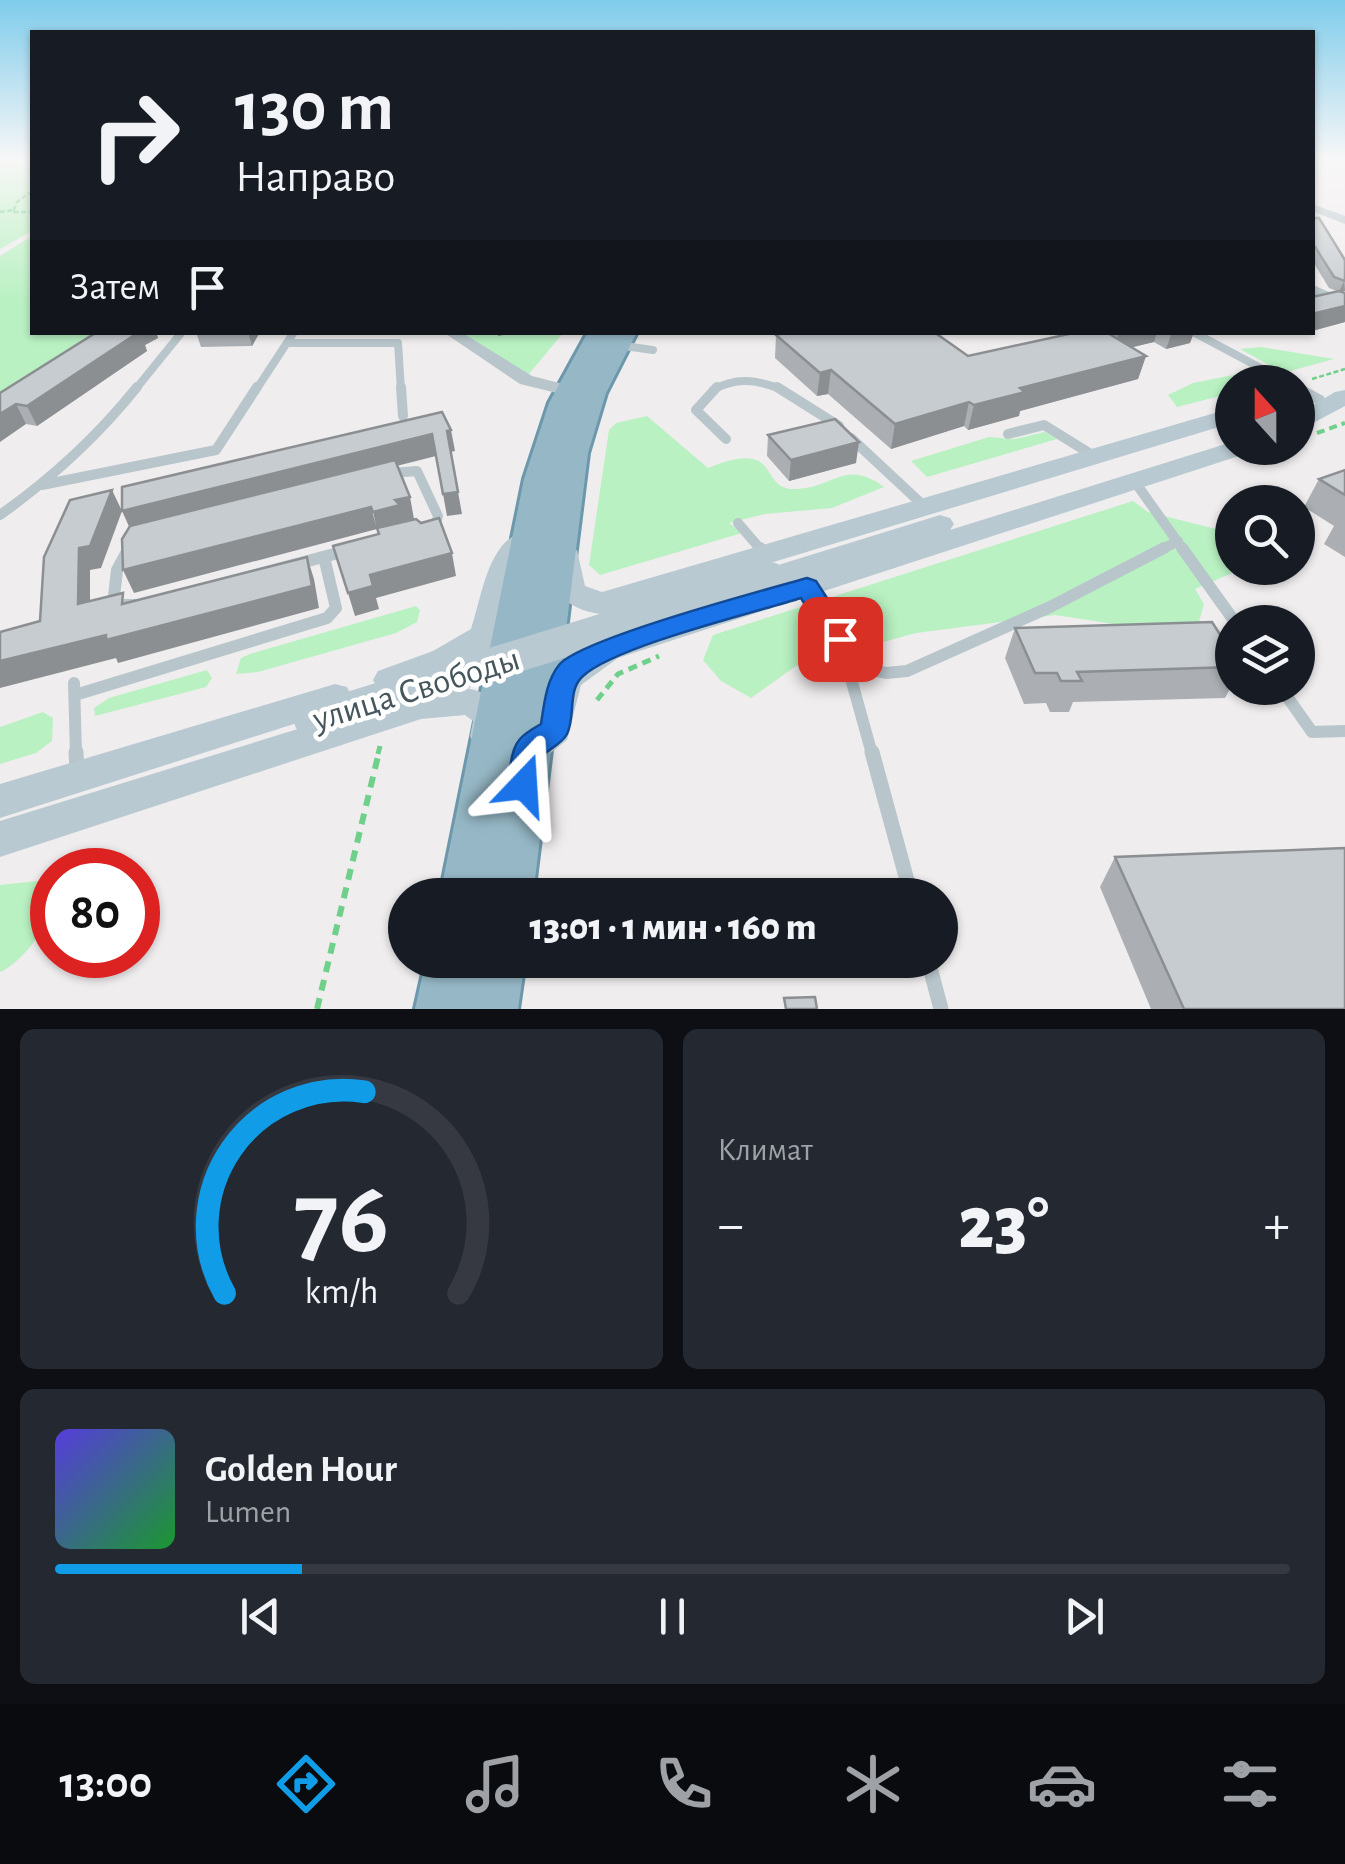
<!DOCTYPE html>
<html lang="ru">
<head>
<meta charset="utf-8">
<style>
	:root { --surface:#171b24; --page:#242831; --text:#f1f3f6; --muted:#9ea1a6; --line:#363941; --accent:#109ce7 }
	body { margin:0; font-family:"Alegreya Sans",sans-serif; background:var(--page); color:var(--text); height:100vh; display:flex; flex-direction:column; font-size:38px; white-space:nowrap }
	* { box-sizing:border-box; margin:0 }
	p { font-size:32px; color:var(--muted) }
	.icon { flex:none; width:55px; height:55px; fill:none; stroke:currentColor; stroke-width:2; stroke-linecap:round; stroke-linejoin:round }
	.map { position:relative; height:1009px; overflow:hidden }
	.panel { display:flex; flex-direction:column; gap:20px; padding:20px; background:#0d0f14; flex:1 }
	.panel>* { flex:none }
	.banner { position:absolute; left:30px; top:30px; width:1285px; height:305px; border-radius:0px; box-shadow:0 2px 8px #0004; background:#171b24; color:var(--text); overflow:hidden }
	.needle { width:65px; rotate:339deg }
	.fabs { position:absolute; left:1215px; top:365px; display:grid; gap:20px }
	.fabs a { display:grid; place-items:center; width:100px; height:100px; border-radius:50%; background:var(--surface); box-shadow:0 2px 8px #0004; font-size:50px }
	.speed { position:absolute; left:30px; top:848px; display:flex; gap:20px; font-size:50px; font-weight:700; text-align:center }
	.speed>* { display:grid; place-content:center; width:130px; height:130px; border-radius:50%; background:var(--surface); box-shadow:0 2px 8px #0004; line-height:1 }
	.speed .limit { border:15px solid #d22; background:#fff; color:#111 }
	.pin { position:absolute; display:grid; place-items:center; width:85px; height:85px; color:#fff; margin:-42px; border-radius:20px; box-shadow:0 5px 15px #0006 }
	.me { position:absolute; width:110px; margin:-55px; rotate:20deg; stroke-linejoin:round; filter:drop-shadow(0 0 8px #0008) }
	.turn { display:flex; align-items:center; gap:35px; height:210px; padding:0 40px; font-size:45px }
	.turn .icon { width:130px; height:130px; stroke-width:2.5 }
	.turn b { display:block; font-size:70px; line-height:85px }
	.then { display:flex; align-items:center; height:95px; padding:0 40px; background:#0003; gap:20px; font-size:38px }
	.big { font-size:75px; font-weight:800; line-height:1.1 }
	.panel .widget { flex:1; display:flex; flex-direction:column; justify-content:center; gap:15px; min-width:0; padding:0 35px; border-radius:15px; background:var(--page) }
	.panel .dial { align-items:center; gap:0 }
	.dial svg { height:260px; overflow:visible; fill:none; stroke:var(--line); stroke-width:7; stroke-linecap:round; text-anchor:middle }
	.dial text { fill:var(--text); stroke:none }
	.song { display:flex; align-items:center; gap:30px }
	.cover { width:120px; height:120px; border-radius:15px; background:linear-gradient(135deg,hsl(250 70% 55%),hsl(130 70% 35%)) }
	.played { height:10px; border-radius:5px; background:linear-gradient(90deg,var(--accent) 20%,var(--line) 20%) }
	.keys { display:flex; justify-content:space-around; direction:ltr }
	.heat { display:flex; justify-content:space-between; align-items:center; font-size:55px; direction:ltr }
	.panel .tiles { flex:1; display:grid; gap:20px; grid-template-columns:1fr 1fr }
	.widget:last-child { grid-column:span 2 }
	.trip { position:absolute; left:388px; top:878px; width:570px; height:100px; border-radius:50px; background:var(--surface); box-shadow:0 2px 8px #0004; font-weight:800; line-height:100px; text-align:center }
	.dock { display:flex; height:160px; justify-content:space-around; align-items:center; background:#090b0e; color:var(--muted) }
	.dock .icon { width:70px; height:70px }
	.dock .on { color:var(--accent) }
	.dock b { font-size:45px; color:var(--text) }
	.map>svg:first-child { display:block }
	.green { fill:#b9f1c2 }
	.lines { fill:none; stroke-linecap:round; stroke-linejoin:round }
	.trunk-casing { stroke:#6d98ab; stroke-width:6 }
	.path-far3 { stroke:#6fd08c; stroke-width:2.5; stroke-dasharray:5 2.5; stroke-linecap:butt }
	.path-far2 { stroke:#6fd08c; stroke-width:4; stroke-dasharray:8 5; stroke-linecap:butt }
	.path-far1 { stroke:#6fd08c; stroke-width:5; stroke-dasharray:9 6; stroke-linecap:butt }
	.path { stroke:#6fd08c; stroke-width:6; stroke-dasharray:11 8; stroke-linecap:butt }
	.service-far3 { stroke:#b8c6cb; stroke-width:8 }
	.service-far2 { stroke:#b8c6cb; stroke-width:10 }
	.service-far1 { stroke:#b8c6cb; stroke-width:12 }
	.service { stroke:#b8c6cb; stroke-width:15 }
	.minor { fill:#b8c6cb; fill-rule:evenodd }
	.secondary { fill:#b8c9d1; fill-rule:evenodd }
	.trunk { fill:#96b8c6; fill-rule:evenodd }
	.secondary-bridge { stroke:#b8c9d1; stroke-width:32 }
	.wall { fill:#abafb3 }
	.shaded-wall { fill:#8b8f92 }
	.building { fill:#c7ccd0; stroke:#8b8f92; stroke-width:2.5 }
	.route { fill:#1a73e8; stroke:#114b97; stroke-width:2.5 }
	.labels { text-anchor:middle; stroke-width:9; stroke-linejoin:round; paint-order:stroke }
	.street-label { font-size:35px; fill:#45565c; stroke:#fff }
</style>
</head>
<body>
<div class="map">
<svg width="1345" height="1009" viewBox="0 0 1345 1009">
	<rect width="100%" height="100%" fill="#f0edee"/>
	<path class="green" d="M0,159h32v72l-32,18z
		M32,236v96l62,1 -94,60v-137z
		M462,333h101l-35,42z
		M1261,347l73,12 -51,14 -43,-24z
		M1243,373l30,9h-41v11l-55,14 -9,-12 25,-12z
		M647,416l61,52c76,-31 49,22 87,21 38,0 50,-31 89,-2l-52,21 -67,6 -36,9 13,10 -142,42 -11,-10 20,-135 7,-7z
		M1045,432l12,7 -130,38 -16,-16 78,-24 26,2z
		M1133,501l15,11 84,21v35h12l-49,21 9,15 -7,25 -31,3 -111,-17 -139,18 -120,33 -45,32 -30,-17 -18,-21 10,-25z
		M416,606l4,4 -3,12 -21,11 -138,39 -22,2 5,-16 9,-4z
		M207,670l5,8 -6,9 -111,29 -1,-8 15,-10z
		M43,712l10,6 -1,23 -16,12 -36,11v-37z
		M37,881c5,11 11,21 10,33 -3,20 -29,51 -47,58v-87z"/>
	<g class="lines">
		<g class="trunk-casing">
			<path id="trunk" d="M588,332h49l-31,61 -18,60 -55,442h-93l84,-416 25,-76z
				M426,960h99l-7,49h-103z"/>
		</g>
		<path class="path-far3" d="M32,191l-15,11 -4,10h19
			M0,212l14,-2
			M1312,379l33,-10"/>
		<path class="path-far2" d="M1317,433l28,-10
			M1259,452l15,-4"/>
		<path class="path-far1" d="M597,700l21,-26 41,-18
			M378,754l2,-8"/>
		<path class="path" d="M317,1009l62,-257"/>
		<path class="service-far3" d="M1312,289l33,14
			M1193,332l94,50
			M287,343h111l3,47
			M617,345l36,5
			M1298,388l3,2
			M135,390l47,-58
			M256,390l38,-58
			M713,390c24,-14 45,-10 70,0"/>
		<path class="service-far2" d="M401,387l2,29
			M717,387l-21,23 30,29
			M777,387l62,39
			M1298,388l22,12
			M1008,434l36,-9 50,31
			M851,438l75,70
			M1135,482l49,69
			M42,485l174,-35 41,-63
			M0,515c52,-37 97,-78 137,-128
			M738,523l24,28
			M127,551l9,-10 256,-68 25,-2 21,45 -3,12 -87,23
			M1159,551l19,-10"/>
		<path class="service-far1" d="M129,548l-12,22 -4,35h29l215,-57
			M760,548l6,8
			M1182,548l53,74
			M807,587l33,52 32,115
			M848,665l38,8 21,-2 143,-64 114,-59
			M74,683l2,71
			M1281,688l31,44 33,-1
			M75,695l252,-77 9,-10 -12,-51"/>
		<path class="service" d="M76,752l1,20
			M872,752l39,143
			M928,960l13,49"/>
		<path class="minor" d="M1312,204l33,12v8l-33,-13z
			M443,332h18l71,44 39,10 2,4 -8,5 -45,-11z"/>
		<path class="secondary" d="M1345,390v16l-47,25v-17l37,-22z
			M1232,408v15l-630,191c-33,-3 -66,-28 -45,-64h20l8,36 17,6z
			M1232,442v6h20l-4,5 -630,205 -37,27 -14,55 -24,19 -13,4 -13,-4 -5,-11 5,-11 20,-14c4,-20 8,-41 21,-58 29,-34 160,-63 208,-78l-11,-9 4,-7 181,-56 10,3 4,6 -4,6z
			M521,533l10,2 4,7 -10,12 -29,90c-27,17 -87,55 -118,45l-5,-9 5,-9 55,-20 38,-22c10,-29 17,-87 50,-96z
			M335,684l12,3 5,10 -5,10 -347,111v-34z
			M460,687c22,3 38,11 49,31l-8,28 -13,5 -13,-5 -5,-10 3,-15 -8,-6 -44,4 -421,138v-36l421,-130z"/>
		<use href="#trunk" class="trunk"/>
		<path class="secondary-bridge" d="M310,720l460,-142"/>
	</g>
	<path class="wall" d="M1312,218l33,42v31l-4,1 4,1v29l-33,9 25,-40 -8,-3 -17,-28z
		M97,332h59l2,6 -13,7 2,6 -110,75 -11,-2 -26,-31z
		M196,332h64l-8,14 -51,1z
		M316,332h75l-1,3z
		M1078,332h116l-4,11 -24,6 -12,-7 -23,5 15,9 -8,23 -118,32 -1,5 -51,14 -4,-4 -73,23 -63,-55 -11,2 -42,-38 1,-23 192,21z
		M768,435l88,28 -67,18 -22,-25z
		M1345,470v87l-21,-13 10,-18 -30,-19 15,-28z
		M1015,628l217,25v32l-7,13 -152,4 -4,10h-19l-4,-9 -22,1 -19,-46z
		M1115,857l230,152h-194l-51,-122z"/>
	<path class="shaded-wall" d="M1344,281l1,10 -6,1z
		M1345,306v16l-33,9v-17z
		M131,332h25l2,6 -13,7 2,6 -110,75 -10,-20z
		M248,332h12l-8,14z
		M498,332h16v1l-16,3z
		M1119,332h38l-3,10 -41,10z
		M1172,332h22l-4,11 -24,6z
		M1146,356l-8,23 -118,32 -1,5 -51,14 6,-25 46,-17z
		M831,370l-3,24 -11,2 3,-23z
		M969,402l-5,24 -73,23 4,-25z
		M16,404l10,20 -26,18v-28z
		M451,430l4,21 -4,1 -4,-21z
		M432,434l4,22 -304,77 -10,-22z
		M859,442l-3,21 -67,18 2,-21z
		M112,490l10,21 -21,57 -11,2v57l-12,-23 1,-56z
		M458,492l4,22 -15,2 -4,-22z
		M410,497l4,22 -36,15 -5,-22 22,-12z
		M371,507l6,22 -243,64 -11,-23z
		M452,553l4,23 -80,22 3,11 -24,7 -7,-23 22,-18z
		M307,557l7,22 5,29 -201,55 -2,-5 -116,30v-27l106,-26z"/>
	<path class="building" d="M1312,218h7l26,42v21l-11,-4 -22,-35z
		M1339,291l6,2v13l-33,8v-17z
		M97,332h42l-112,74 -11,-2 -16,10v-21z
		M785,332h149l34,24 110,-24h28l40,24 -126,32 5,4 -51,13 -5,-3 -74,22 -64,-54 -11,3 -44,-38z
		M442,412l9,18 -4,1 11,61 -15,2 -11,-60 -310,77v-24z
		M835,419l24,23 -68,18 -23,-25z
		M395,460l15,37 -15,3 5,5 -27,7 -2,-5 -248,63 -1,-31 8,-13z
		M1345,470v25l-26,-16z
		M112,490l-22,56 -11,2 -1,56 45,-11 -1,11 185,-47 5,29 -206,54v-5l-106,26v-29l40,-11 4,-64 26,-57z
		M439,518l13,35 -82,22 3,11 -25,7 -15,-47 46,-12 -2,-6 39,-9 5,4z
		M1212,622l20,31v14l-155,5 5,9h-21l-4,-8h-22l-20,-45z
		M1345,848v161h-161l-69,-152z
		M815,997l2,12h-31l-2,-11z"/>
	<linearGradient id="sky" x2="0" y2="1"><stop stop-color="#7fcceb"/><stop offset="0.53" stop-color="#f8f7f7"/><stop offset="1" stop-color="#f8f7f7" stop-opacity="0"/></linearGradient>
	<rect width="1345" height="301" fill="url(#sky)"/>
	<path class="route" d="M807,578l9,3 33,51 4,7 -4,7h-19l-29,-48c-48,15 -185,48 -218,78 -16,14 -7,40 -16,58 -4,8 -15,14 -23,20l-8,40 -12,4 -11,-4c-6,-13 -3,-44 7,-55 5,-6 14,-11 21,-15 3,-19 5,-43 18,-59 21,-26 206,-75 248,-87z"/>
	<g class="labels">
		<g class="street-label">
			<text transform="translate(416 688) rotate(-17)" y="12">улица Свободы</text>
		</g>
	</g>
</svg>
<div class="fabs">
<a><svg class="needle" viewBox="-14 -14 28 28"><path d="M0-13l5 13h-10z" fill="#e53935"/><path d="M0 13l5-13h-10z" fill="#9ea1a6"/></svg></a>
<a><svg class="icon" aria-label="search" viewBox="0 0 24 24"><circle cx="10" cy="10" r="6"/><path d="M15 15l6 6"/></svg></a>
<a><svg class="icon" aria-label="layers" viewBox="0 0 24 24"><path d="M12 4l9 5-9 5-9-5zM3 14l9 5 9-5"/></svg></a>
</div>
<div class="speed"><div class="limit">80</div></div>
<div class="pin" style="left:840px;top:639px;background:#d93025"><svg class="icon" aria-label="arrive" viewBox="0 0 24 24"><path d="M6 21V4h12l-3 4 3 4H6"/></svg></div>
<svg class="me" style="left:524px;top:785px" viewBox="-20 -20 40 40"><path d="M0-17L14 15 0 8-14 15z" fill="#1a73e8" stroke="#fff" stroke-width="4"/></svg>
<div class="trip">13:01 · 1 мин · 160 m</div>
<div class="banner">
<div class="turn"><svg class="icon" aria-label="right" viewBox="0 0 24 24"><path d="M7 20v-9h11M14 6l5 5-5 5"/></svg><div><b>130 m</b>Направо</div></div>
<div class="then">Затем<svg class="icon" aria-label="arrive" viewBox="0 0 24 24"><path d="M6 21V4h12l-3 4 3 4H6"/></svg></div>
</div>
</div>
<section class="panel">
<div class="tiles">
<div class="widget dial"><svg viewBox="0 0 100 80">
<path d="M14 69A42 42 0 1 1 86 69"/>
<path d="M14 69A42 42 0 0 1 57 7" stroke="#109ce7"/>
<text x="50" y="56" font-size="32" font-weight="700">76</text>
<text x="50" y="72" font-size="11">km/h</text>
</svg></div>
<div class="widget"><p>Климат</p>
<div class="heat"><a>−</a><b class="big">23°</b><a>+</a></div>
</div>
<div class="widget">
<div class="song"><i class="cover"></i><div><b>Golden Hour</b><p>Lumen</p></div></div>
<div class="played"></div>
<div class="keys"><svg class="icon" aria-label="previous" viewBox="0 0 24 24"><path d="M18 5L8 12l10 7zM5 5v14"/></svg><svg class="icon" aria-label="pause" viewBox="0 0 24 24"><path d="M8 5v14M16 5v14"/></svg><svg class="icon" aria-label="next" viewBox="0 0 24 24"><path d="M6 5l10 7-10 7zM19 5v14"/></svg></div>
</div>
</div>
</section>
<nav class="dock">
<b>13:00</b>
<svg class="icon on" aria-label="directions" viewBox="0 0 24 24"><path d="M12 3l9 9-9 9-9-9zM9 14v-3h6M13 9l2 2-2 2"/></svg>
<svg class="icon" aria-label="music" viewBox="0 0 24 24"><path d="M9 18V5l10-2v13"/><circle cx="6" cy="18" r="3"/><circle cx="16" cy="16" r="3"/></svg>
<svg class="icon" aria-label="phone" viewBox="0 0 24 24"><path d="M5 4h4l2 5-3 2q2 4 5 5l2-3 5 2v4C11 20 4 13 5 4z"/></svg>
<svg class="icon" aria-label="climate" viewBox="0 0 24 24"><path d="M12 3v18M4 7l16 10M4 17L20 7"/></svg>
<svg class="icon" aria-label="car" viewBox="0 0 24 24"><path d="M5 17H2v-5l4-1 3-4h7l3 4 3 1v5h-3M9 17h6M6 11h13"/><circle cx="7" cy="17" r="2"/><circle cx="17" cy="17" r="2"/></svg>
<svg class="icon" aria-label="filters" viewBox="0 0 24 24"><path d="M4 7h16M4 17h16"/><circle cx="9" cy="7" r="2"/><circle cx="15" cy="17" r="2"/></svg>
</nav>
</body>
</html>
